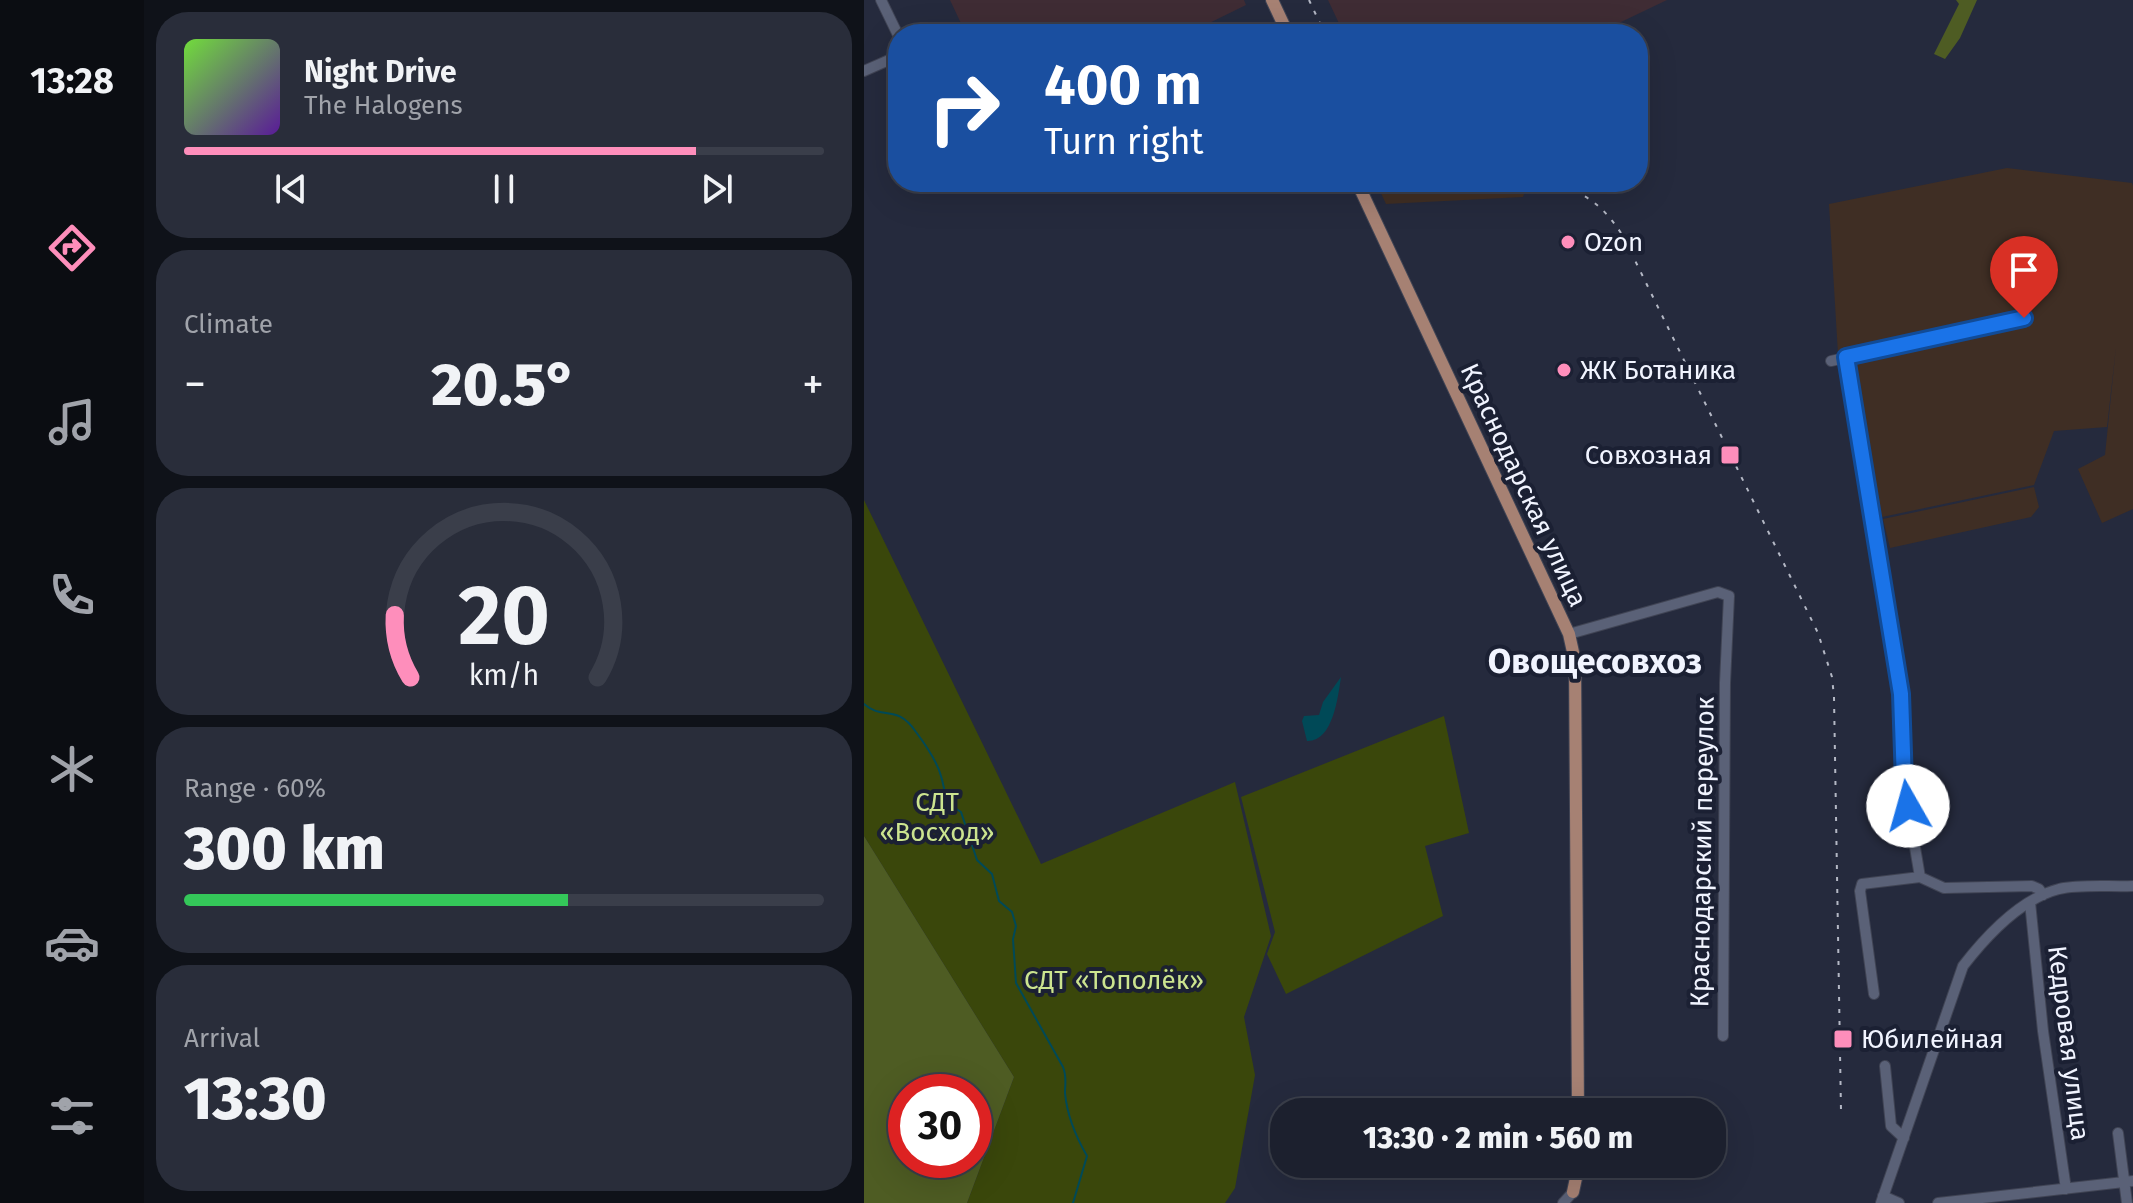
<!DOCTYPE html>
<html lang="en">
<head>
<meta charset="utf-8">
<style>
	:root { --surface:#1c202e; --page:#292d3a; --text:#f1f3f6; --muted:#a0a3aa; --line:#3a3e4a; --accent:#fe8ebb }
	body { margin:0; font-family:"Fira Sans",sans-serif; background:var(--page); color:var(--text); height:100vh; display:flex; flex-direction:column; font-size:30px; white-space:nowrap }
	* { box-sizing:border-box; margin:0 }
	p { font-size:26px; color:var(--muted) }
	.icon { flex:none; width:44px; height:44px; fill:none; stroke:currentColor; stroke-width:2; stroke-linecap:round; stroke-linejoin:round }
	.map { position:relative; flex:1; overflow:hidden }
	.details { display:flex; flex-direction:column; gap:12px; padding:12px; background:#0f1219; width:720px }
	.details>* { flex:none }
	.hud { position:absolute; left:24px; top:24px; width:760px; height:168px; border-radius:32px; box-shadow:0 8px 32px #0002,0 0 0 2px var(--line); background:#1a4fa0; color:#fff; overflow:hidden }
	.speed { position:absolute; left:24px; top:1074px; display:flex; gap:16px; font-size:40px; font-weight:700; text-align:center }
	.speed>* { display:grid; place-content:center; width:104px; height:104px; border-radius:50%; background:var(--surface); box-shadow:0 8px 32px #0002,0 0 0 2px var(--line); line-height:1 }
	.speed .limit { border:12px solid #d22; background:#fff; color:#111 }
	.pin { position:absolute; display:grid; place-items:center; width:68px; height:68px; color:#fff; margin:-82px -34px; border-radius:50% 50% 50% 0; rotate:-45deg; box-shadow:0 0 8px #0007 }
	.pin .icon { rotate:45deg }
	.me { position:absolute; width:88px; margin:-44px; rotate:353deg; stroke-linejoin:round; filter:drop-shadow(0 0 6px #0008) }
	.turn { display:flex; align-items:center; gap:28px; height:168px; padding:0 24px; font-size:36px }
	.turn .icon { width:104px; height:104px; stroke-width:2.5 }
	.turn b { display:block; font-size:56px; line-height:68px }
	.big { font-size:60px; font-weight:800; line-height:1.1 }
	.details .widget { flex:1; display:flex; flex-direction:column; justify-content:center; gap:12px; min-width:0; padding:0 28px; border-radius:32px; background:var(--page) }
	.details .dial { align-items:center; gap:0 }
	.dial svg { height:208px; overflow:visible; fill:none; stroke:var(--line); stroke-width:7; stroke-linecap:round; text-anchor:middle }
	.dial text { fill:var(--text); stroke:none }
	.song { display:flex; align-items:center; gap:24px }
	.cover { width:96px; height:96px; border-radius:12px; background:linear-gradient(135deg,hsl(100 70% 55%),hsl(270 70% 35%)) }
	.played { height:8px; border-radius:4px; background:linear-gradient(90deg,var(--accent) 80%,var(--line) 80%) }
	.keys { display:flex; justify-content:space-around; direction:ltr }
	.heat { display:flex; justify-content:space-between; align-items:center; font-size:44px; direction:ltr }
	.charge { height:12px; border-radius:6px; background:linear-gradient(90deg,#34c759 60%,var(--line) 0) }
	.trip { position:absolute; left:406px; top:1098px; width:456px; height:80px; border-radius:32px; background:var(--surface); box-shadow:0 8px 32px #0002,0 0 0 2px var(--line); font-weight:800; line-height:80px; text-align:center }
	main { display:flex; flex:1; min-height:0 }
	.dock { display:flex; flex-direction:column; width:144px; justify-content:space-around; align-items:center; background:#0b0d12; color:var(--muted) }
	.dock .icon { width:56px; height:56px }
	.dock .on { color:var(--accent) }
	.dock b { font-size:36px; color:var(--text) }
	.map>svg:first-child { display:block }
	.industrial { fill:#3f2e24 }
	.medical { fill:#3f2c34 }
	.green { fill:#3a470b }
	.forest { fill:#4e5c23; fill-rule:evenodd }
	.water { fill:#004957 }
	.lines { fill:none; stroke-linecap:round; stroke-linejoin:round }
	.stream { stroke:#004957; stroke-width:2 }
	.minor-casing { stroke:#404454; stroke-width:12 }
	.major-casing { stroke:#404454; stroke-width:14 }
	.minor { stroke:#5a6177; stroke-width:10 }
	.major { stroke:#a68173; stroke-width:12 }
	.rail { stroke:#b4b8c5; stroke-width:2; stroke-dasharray:4 8; stroke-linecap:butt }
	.route-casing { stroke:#114b97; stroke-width:20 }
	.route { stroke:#1a73e8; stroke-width:14 }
	.poi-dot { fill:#fe8ebb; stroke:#1b2033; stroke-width:3 }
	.labels { text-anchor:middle; stroke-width:8; stroke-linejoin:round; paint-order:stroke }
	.poi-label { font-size:26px; fill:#f1f4ff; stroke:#1b2033; text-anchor:start }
	.street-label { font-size:26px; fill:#f1f4ff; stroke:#1b2033 }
	.park-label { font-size:26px; fill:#cce48f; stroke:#1b2033 }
	.district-label { font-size:34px; font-weight:bold; fill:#f1f4ff; stroke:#1b2033 }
</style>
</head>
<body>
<main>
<nav class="dock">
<b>13:28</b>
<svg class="icon on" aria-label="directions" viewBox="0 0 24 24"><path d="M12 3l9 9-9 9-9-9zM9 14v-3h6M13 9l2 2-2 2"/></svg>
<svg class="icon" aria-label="music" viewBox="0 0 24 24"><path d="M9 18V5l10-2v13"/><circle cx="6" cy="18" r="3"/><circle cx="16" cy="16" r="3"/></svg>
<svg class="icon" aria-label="phone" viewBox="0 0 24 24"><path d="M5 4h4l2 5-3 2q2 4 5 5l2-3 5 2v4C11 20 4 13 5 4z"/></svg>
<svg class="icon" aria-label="climate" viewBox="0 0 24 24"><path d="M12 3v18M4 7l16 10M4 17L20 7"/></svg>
<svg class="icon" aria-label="car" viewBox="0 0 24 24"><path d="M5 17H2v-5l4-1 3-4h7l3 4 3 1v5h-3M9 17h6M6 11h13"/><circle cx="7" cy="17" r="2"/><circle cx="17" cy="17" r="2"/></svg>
<svg class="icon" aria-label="filters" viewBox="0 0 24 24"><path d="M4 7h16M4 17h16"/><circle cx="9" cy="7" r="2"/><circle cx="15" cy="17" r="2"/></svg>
</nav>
<section class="details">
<div class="widget">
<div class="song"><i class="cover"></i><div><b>Night Drive</b><p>The Halogens</p></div></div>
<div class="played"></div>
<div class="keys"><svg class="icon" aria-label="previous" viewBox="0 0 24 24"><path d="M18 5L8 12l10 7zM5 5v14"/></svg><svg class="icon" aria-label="pause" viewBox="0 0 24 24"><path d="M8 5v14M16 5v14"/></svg><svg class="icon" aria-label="next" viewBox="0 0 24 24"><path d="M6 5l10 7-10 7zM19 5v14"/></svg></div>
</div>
<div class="widget"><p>Climate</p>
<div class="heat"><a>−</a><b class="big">20.5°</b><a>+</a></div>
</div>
<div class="widget dial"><svg viewBox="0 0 100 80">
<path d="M14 69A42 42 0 1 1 86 69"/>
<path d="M14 69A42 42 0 0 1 8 45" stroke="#fe8ebb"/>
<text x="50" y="56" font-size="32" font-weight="700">20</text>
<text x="50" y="72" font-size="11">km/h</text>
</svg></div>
<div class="widget"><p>Range · 60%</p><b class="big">300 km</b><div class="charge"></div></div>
<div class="widget"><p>Arrival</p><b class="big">13:30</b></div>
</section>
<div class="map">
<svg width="1269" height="1203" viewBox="0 0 1269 1203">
	<rect width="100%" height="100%" fill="#252a3d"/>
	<path class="industrial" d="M1143,168l125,15 1,3v323l-31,14 -24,-54 27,-14 11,-108 -9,80 -53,4 -20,54 -152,32 -32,-157 168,-35 -3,-8 -177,37 -9,-150z
		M542,182h120l2,1 -5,14 -137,7 -7,-15z
		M1170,487l5,20 -8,10 -141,31 -7,-29z"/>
	<path class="medical" d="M86,0h294l2,5 -59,29h-221z
		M464,0h339l-71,34h-252z"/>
	<path class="green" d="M0,500l177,364 194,-82 36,154 -27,81 11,58 -20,113 -10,15h-258l47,-126 -150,-241z
		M580,716l25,117 -44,13 18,70 -157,78 -19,-40 8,-22 -34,-135z"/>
	<path class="forest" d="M1092,0h21l-17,38 -15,21 -11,-5 25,-50z
		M0,836l150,241 -47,126h-103zM110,1092v68h-68v-68z"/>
	<path class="water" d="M477,677c-3,20 -8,65 -34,64l-5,-20 2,-5 15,-1 4,-13z"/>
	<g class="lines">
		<path class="stream" d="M0,704c19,17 32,-1 52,28 9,12 21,29 25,44 5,16 2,26 20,36l16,48 15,14 7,27 13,11 4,14 -3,13 3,44 47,84c4,10 2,16 2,26 2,22 11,44 22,63l-14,47"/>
		<g class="minor-casing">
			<path id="minor" d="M17,0l17,35
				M0,71l34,-15
				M982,357l55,337 3,88 16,95
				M967,361l193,-43
				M705,634l149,-42 11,4 -4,87 -2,353
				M1166,902l13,129 23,158
				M1010,994l-14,-103 2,-7 58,-7 24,11 88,-2 7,3 4,6
				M1021,1066l6,60 13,12
				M1254,1133l9,70
				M1019,1196l16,7
				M699,1203l10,-11
				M1017,1203l82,-237c24,-31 57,-67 96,-77 22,-5 51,-2 74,-3
				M1074,1203l195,-22"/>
		</g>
		<g class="major-casing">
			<path id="major" d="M408,0l16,34
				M493,182l212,452 6,27 3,451
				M709,1192l6,-28"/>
		</g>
		<use href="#minor" class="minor"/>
		<use href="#major" class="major"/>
		<path class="rail" d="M445,0l16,34
			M688,182c36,13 50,22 71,54l195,397 14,44 2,20 7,414"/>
	</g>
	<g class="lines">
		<g class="route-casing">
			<path id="route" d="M1044,806l-4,-24 -3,-88 -55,-337 178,-39"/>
		</g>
		<use href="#route" class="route"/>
	</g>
	<g class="poi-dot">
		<circle cx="704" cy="242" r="8"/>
		<circle cx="700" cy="370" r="8"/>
		<rect x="856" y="445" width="20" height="20" rx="4"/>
		<rect x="969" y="1029" width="20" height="20" rx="4"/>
	</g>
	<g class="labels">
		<g class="poi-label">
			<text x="720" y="251">Ozon</text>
			<text x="716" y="379">ЖК Ботаника</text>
			<text x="848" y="464" text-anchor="end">Совхозная</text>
			<text x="997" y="1048">Юбилейная</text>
		</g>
		<g class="street-label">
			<text transform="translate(660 485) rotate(65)" y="9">Краснодарская улица</text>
			<text transform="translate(838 852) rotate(-89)" y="9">Краснодарский переулок</text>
			<text transform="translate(1205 1043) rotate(83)" y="9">Кедровая улица</text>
		</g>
		<g class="park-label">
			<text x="73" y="811">СДТ<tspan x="73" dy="30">«Восход»</tspan></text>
			<text x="250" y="989">СДТ «Тополёк»</text>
		</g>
		<g class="district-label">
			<text x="731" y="673">Овощесовхоз</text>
		</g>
	</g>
</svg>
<div class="speed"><div class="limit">30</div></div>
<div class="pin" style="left:1160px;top:318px;background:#d93025"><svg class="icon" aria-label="arrive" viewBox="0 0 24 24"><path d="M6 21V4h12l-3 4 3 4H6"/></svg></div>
<svg class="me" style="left:1044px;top:806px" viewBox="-20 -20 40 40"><circle r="19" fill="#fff"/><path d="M0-13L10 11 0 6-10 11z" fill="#1a73e8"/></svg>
<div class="trip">13:30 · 2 min · 560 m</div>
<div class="hud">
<div class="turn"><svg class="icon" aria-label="right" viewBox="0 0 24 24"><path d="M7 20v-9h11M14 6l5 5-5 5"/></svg><div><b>400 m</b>Turn right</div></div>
</div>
</div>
</main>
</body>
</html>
